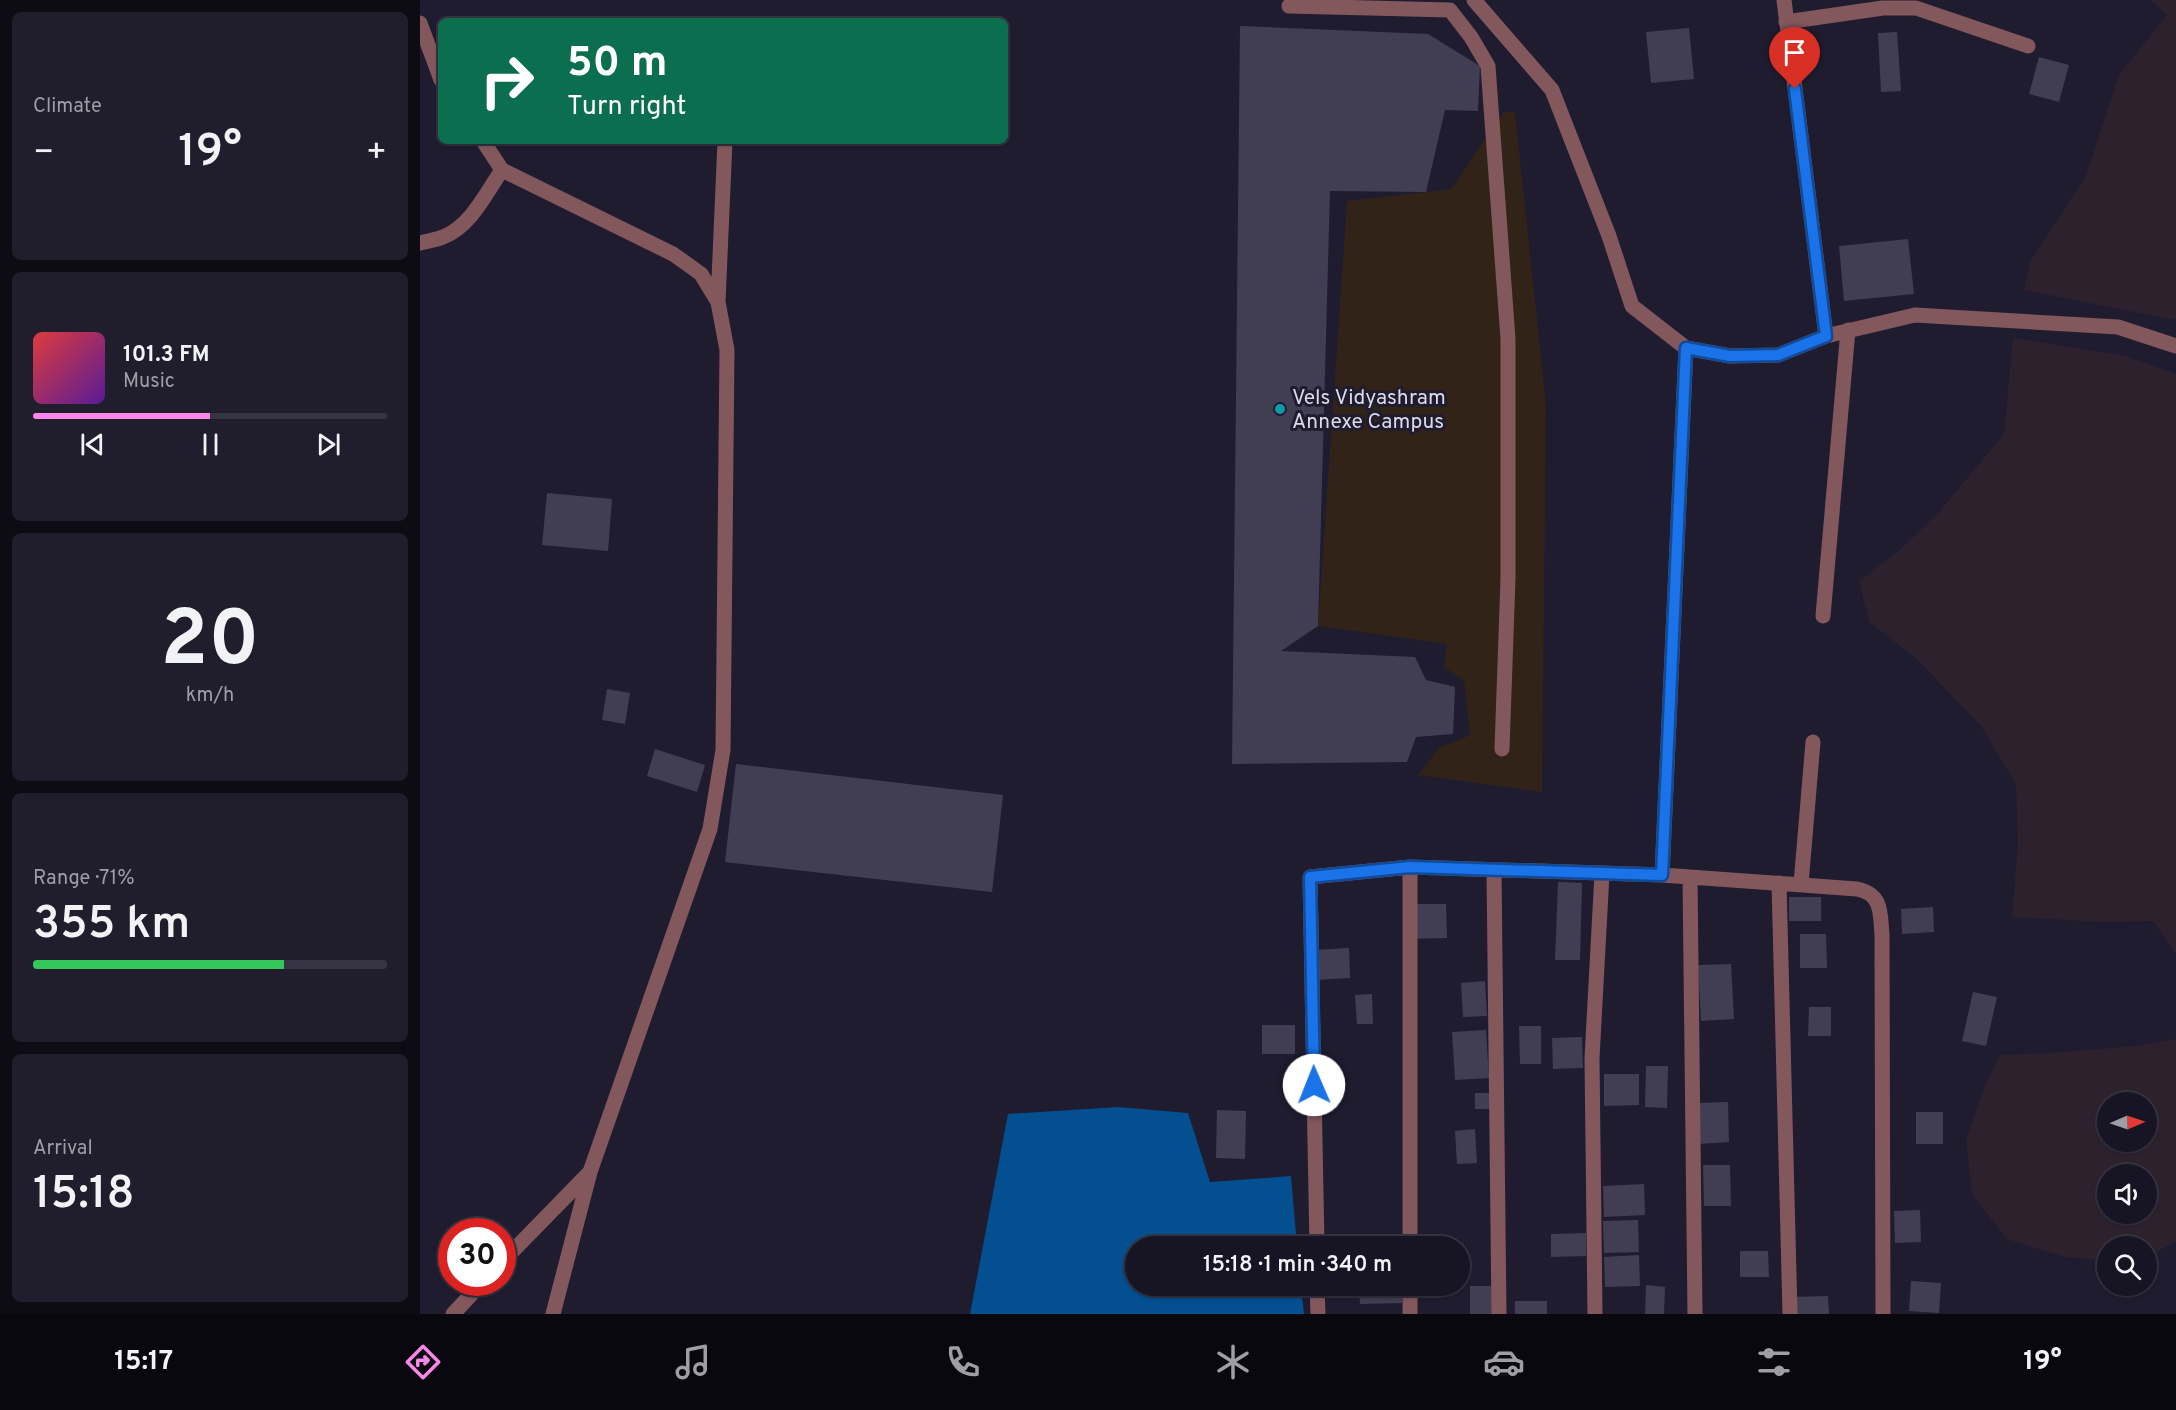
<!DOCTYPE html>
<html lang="en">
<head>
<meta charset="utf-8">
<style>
	:root { --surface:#171524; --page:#201e2c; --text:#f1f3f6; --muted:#9e9fa6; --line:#363441; --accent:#fa87e8 }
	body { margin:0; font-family:Overpass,sans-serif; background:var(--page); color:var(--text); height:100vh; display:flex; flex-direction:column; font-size:22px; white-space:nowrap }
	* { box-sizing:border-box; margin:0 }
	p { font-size:20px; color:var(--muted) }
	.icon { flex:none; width:33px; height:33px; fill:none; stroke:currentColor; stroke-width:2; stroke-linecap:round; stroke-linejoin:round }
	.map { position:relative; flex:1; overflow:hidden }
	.drawer { display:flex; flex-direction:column; gap:12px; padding:12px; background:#0d0c14; width:420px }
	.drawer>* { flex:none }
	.guide { position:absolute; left:18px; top:18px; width:570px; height:126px; border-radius:9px; box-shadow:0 2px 4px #0004,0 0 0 2px var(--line); background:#0b6e4f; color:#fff; overflow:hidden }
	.needle { width:39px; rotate:88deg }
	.controls { position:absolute; left:1677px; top:1092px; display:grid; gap:12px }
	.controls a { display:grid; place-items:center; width:60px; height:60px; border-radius:50%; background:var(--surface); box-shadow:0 2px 4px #0004,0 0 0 2px var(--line); font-size:30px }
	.speed { position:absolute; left:18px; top:1218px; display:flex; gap:12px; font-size:30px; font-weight:700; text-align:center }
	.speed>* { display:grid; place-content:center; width:78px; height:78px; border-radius:50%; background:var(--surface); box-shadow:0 2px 4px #0004,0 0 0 2px var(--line); line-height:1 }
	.speed .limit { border:9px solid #d22; background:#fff; color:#111 }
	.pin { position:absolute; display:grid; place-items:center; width:51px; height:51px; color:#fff; margin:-62px -26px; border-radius:50% 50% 50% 0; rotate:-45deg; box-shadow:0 0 6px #0007 }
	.pin .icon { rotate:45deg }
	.me { position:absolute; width:66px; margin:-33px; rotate:359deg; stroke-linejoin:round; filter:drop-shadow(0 0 4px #0008) }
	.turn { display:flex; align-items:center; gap:21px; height:126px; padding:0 30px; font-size:27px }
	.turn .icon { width:78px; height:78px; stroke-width:2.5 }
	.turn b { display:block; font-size:42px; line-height:51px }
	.big { font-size:45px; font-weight:600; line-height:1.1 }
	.drawer .widget { flex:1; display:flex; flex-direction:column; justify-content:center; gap:9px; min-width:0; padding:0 21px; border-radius:9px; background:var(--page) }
	.drawer .dial { align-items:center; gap:0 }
	.dial b { font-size:78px; line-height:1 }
	.song { display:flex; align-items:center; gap:18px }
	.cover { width:72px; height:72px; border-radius:9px; background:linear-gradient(135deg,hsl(0 70% 55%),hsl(270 70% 35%)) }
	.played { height:6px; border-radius:3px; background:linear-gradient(90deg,var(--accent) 50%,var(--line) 50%) }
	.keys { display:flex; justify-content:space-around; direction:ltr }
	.heat { display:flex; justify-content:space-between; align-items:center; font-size:33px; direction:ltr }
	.charge { height:9px; border-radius:4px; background:linear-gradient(90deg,#34c759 71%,var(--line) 0) }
	.trip { position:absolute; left:705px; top:1236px; width:345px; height:60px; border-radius:30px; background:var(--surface); box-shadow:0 2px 4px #0004,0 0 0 2px var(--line); font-weight:600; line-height:60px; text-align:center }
	.tabs { display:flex; height:96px; justify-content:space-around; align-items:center; background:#09080e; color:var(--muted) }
	.tabs .icon { width:42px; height:42px }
	.tabs .active { color:var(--accent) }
	.tabs b { font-size:27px; color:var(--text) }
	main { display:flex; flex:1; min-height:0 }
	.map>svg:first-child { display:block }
	.industrial { fill:#2e212e; fill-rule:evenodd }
	.education { fill:#322318 }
	.water { fill:#034f8f }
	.building { fill:#413e54 }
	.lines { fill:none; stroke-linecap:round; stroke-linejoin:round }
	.minor { stroke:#83585d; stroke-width:15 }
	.route-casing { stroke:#114b97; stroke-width:15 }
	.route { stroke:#1a73e8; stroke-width:10 }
	.culture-dot { fill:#0f9aa8; stroke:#1f1c30; stroke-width:2 }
	.labels { text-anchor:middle; stroke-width:6; stroke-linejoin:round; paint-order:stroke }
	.poi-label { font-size:21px; fill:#dbdae8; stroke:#1f1c30; text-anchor:start }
</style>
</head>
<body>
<main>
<section class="drawer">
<div class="widget"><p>Climate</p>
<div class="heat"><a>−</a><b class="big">19°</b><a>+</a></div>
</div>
<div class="widget">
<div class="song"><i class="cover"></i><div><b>101.3 FM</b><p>Music</p></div></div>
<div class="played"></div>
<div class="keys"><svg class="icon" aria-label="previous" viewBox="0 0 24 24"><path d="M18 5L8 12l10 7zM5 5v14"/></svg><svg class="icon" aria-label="pause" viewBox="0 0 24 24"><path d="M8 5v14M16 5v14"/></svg><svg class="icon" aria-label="next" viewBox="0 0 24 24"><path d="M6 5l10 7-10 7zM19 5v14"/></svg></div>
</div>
<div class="widget dial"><b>20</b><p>km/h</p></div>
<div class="widget"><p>Range · 71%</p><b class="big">355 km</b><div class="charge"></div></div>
<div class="widget"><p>Arrival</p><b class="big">15:18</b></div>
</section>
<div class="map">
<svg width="1756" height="1314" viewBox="0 0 1756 1314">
	<rect width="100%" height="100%" fill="#1f1c30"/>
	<path class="industrial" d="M1730,0h26v320l-152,-30 6,-28 56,-86 33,-101 48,-60z
		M1593,338l112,18 51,18v580l-23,-33 -46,1 -95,-5 6,-71 -2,-62 -35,-58 -65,-68 -47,-36 -10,-41 41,-31 40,-39 64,-77z
		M1756,1039v202l-29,16 -1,-11h-38l-1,14h-9l-33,-3 -58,-18 -35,-45 -6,-54 19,-55 15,-30 54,-2 83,-7zM1688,1102h38v40h-38zM1688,1174h38v40h-38z"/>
	<path class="education" d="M1084,112h11l31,293 -4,387 -124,-17 21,-27 31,-13 -6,-54 -20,-14 3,-23 -129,-18 29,-425 104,-12z"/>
	<path class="water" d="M698,1107l70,6 22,69 81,-6 6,70h-161v40h165l3,28h-334l38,-200z"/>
	<path class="building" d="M820,26l188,8 52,32 -2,45 -33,-1 -19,82 -96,-1 -12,435 -37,25 134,6 11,23 29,7 -2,47 -37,3 -9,25 -175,2z
		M1269,28l5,51 -43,4 -5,-51z
		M1477,32l4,59 -20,1 -3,-59z
		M1619,57l30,8 -10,37 -30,-8z
		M1488,239l6,55 -70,7 -5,-55z
		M127,493l65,6 -4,52 -66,-6z
		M187,689l23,4 -5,31 -23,-4z
		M235,749l50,16 -8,27 -50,-16z
		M316,764l267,31 -11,97 -267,-30z
		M1138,882l24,1 -2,77h-25z
		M1369,897h32v24h-32z
		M991,904h35l1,34 -36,1z
		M1513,907l1,25 -32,2 -1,-25z
		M1380,934h26l1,34h-27z
		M929,948l1,30 -35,2 -1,-30z
		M1311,964l3,55 -33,2 -3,-56z
		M1065,981l2,35 -24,1 -2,-34z
		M1553,992l24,5 -11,49 -24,-5z
		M952,994l1,30h-16l-2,-29z
		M1389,1007h22v29h-23z
		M842,1025h33v29h-33z
		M1099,1026h22v38h-21z
		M1066,1030l3,48 -34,2 -3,-48z
		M1162,1037l1,31 -30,1 -1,-31z
		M1226,1066h22l-1,42 -22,-1z
		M1184,1074h35v31l-35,1z
		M1055,1093h14l1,16h-15z
		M1308,1102l1,40 -31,2 -1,-41z
		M797,1110l29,1 -1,48 -29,-1z
		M1496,1112h27v32h-27z
		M1055,1129l2,34 -20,1 -2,-33z
		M1283,1165h27l1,41h-27z
		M1224,1184l1,31 -41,2 -1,-31z
		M1500,1210l1,32 -26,1 -1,-32z
		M1218,1220l1,32 -35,1 -1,-32z
		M1166,1233v23l-35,1v-23z
		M1320,1251h28l1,26h-29z
		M1219,1255l1,31 -35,1 -1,-30z
		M1491,1281l30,2 -2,30 -30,-2z
		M1226,1285l19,2 -1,27h-19z
		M939,1286h43v17l-42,1z
		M1050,1286h22l1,28h-23z
		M1408,1296l1,18h-37l-1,-17z
		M1095,1301h32v13h-32z"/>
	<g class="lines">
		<path class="minor" d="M1054,0l78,90 57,146 23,70 54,42 44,8 48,-1 48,-19 89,-21 203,12 58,19
			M1364,0l42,336
			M869,6l161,4 21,27 17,29 20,273v239l-6,171
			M1366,22l97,-14h33l112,38
			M0,23l21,57
			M63,141l19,29 171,84 28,20 17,28 9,48 -4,400 -13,79 -120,343 -37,142
			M0,243c7,-2 16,-3 23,-6 28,-11 43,-44 59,-67
			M298,302l7,-161
			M1403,616l25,-286
			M990,867v379
			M1074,870l5,444
			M1242,875l24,-527
			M1270,878l5,436
			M1359,883l11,431
			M1381,884l12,-142
			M897,1246l-7,-369 100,-10 252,8 195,14c26,5 23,25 25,46l1,379
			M82,1262l86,-88
			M897,1286l1,28
			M990,1286v28
			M33,1314l30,-32
			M1175,1314l-3,-256 10,-184"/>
	</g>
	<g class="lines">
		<g class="route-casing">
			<path id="route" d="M894,1085l-4,-208 100,-10 252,8 24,-527 44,8 48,-1 48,-19 -31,-247"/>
		</g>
		<use href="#route" class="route"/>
	</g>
	<circle class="culture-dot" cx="860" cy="409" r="6"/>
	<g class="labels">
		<g class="poi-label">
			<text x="872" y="404">Vels Vidyashram<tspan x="872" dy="24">Annexe Campus</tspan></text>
		</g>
	</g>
</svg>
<div class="controls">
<a><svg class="needle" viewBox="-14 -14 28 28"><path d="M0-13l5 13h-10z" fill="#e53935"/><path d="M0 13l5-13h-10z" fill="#9e9fa6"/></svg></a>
<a><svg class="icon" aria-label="sound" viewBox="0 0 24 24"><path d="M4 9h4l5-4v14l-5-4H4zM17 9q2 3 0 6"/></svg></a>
<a><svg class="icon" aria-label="search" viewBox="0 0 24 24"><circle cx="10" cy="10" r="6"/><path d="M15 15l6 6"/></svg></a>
</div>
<div class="speed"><div class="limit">30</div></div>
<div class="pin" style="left:1375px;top:89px;background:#d93025"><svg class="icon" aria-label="arrive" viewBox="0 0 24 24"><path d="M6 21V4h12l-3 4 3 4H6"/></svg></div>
<svg class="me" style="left:894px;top:1085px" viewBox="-20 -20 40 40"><circle r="19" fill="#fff"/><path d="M0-13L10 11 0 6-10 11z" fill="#1a73e8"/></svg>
<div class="trip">15:18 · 1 min · 340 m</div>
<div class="guide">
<div class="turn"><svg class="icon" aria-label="right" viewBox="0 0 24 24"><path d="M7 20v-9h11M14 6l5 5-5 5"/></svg><div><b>50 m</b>Turn right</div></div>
</div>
</div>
</main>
<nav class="tabs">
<b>15:17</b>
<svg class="icon active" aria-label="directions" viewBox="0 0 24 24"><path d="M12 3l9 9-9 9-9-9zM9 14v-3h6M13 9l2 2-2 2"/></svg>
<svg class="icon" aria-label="music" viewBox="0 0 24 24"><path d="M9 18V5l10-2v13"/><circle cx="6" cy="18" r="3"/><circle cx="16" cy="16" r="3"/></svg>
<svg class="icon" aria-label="phone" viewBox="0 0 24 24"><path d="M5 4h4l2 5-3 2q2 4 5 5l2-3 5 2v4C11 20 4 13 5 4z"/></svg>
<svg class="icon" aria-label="climate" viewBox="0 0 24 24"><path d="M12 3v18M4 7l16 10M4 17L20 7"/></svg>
<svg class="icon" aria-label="car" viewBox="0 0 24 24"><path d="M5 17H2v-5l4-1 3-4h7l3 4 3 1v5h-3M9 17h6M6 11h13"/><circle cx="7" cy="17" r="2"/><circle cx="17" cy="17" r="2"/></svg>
<svg class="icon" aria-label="filters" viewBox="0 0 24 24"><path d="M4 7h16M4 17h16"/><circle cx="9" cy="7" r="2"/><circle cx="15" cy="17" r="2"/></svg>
<b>19°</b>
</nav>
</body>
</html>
